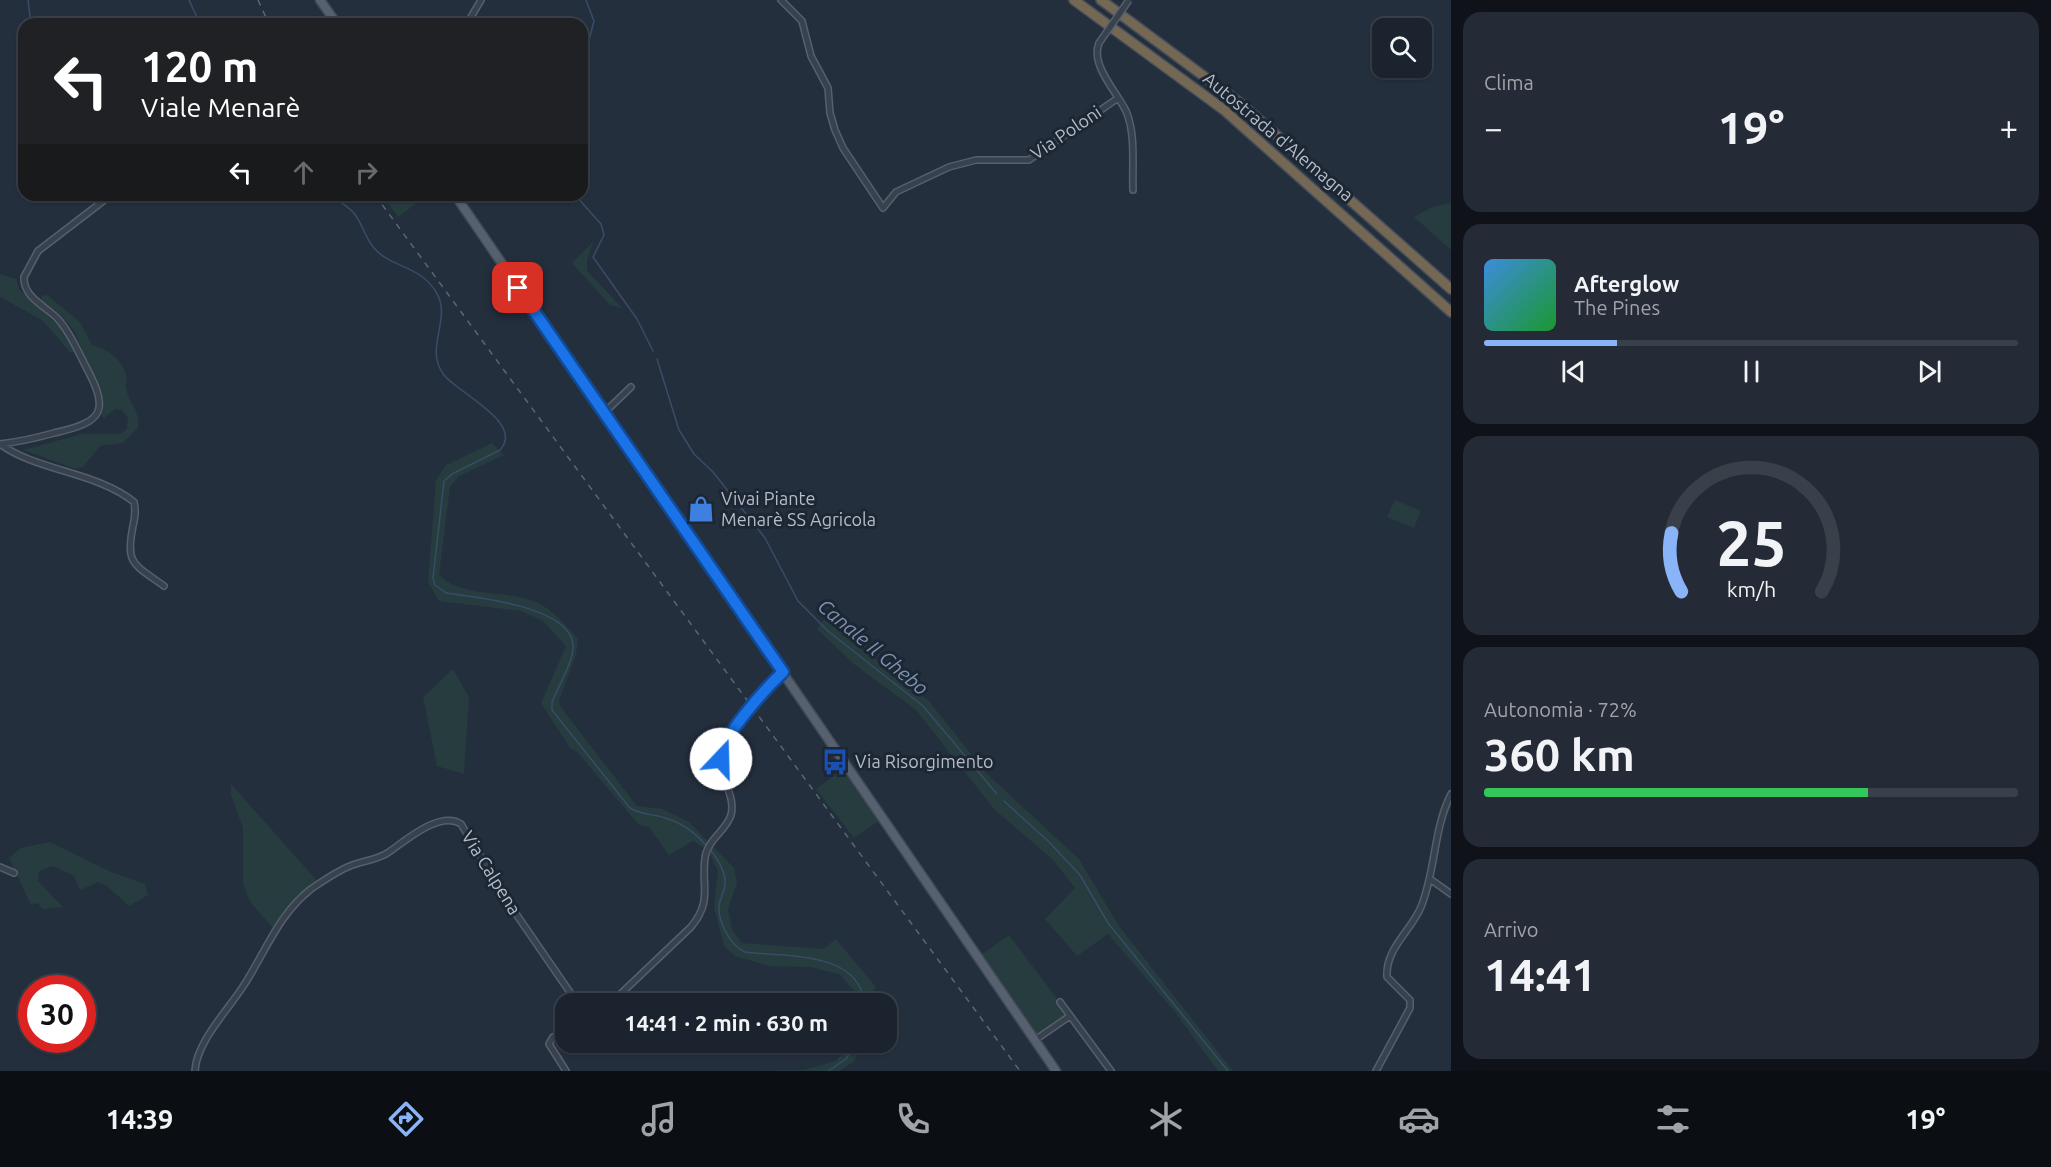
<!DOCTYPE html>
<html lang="it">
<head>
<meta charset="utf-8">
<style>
	:root { --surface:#1b232e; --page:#242b36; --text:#f1f3f6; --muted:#a0a4aa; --line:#39404a; --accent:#8ab4f8 }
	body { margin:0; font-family:Ubuntu,sans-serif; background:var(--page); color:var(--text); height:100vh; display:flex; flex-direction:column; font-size:22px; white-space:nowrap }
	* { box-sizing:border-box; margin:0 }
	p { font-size:20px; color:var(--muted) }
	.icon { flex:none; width:33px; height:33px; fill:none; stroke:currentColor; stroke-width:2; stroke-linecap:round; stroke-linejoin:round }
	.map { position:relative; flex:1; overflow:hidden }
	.details { display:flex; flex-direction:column; gap:12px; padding:12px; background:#0f1319; width:600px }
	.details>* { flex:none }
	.guide { position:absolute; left:18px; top:18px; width:570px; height:183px; border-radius:18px; box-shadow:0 2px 4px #0004,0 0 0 2px var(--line); background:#202124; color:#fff; overflow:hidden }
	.buttons { position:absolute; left:1372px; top:18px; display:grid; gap:12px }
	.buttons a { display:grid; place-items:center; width:60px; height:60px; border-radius:12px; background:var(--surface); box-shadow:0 2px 4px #0004,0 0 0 2px var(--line); font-size:30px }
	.speed { position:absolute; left:18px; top:975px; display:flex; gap:12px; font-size:30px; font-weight:700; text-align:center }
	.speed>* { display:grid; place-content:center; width:78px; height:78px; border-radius:50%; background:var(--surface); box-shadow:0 2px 4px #0004,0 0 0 2px var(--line); line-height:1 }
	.speed .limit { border:9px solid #d22; background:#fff; color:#111 }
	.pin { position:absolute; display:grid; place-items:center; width:51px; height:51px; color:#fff; margin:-26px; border-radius:12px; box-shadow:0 3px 9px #0006 }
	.me { position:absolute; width:66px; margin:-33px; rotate:21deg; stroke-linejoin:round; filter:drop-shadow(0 0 4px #0008) }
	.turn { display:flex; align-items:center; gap:21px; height:126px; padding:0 24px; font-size:27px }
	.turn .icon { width:78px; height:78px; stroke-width:2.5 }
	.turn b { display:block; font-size:42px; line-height:51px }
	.lanes { display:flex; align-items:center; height:57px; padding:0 24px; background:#0003; justify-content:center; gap:30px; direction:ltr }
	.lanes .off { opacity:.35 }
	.big { font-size:45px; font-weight:700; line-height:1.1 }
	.details .widget { flex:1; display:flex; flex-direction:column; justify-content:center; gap:9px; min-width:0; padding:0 21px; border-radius:18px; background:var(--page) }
	.details .dial { align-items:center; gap:0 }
	.dial svg { height:156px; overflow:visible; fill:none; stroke:var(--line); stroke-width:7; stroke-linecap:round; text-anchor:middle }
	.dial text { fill:var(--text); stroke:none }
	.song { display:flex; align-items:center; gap:18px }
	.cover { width:72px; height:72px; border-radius:9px; background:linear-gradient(135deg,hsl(210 70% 55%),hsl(130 70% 35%)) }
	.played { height:6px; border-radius:3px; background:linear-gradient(90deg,var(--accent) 25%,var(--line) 25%) }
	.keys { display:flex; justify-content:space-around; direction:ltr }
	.heat { display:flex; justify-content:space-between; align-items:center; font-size:33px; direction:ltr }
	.charge { height:9px; border-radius:4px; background:linear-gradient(90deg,#34c759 72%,var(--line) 0) }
	.trip { position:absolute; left:555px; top:993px; width:342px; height:60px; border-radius:18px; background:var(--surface); box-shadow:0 2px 4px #0004,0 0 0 2px var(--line); font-weight:700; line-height:60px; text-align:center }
	.dock { display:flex; height:96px; justify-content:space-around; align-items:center; background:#0b0e12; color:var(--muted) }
	.dock .icon { width:42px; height:42px }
	.dock .on { color:var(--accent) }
	.dock b { font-size:27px; color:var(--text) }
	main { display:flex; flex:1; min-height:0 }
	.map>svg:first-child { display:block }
	.green { fill:#263c3f }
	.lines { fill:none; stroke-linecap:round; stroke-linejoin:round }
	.stream { stroke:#394c67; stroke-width:1.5 }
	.street-casing { stroke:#565f6c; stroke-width:8 }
	.primary-casing { stroke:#414a57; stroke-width:11 }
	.highway-casing { stroke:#434c59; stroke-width:12 }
	.street { stroke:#38414e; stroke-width:5 }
	.primary { stroke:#56606e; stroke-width:8 }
	.highway { stroke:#746855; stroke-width:9 }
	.rail { stroke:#5a6575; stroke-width:1.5; stroke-dasharray:6 6; stroke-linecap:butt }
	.street-bridge-casing { stroke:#565f6c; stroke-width:8; stroke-linecap:butt }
	.street-bridge { stroke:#38414e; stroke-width:5 }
	.route-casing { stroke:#114b97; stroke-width:15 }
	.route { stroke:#1a73e8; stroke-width:10 }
	.labels { text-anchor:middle; stroke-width:6; stroke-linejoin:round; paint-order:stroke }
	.street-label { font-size:18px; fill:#b4bcc9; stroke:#1d2633 }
	.poi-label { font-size:18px; fill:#b4bcc9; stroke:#1d2633; text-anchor:start }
	.water-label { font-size:20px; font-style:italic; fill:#7c92b1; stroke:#1d2633 }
</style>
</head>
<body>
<main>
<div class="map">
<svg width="1451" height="1071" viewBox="0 0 1451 1071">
	<rect width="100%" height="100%" fill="#242f3e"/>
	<path class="green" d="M382,195h46l-30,22z
		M1451,203v47l-37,-33 18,-10z
		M593,242l-6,18v11l35,37 -12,-3 -38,-42z
		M0,274l16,5 3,10 39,36 16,27h-4l-28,-32 -42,-23z
		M47,295l33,27 12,23c16,4 32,15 35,34 0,3 -2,6 -1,9 2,15 15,22 12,40l-15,15 -23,3 -17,21 -7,2 -53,-19 59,-16h38l7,-5 1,-11 -6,-8 -7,-1 -11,9 -4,-5 1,-12 -26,-69 -15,-18 -20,-13 2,-5z
		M492,443l12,12 -45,21 -9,11 -11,88c25,24 66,14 97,27 18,8 29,23 42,37l-2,16 -17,45 1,6 77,100 25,3 27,13 45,46 3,15 -9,26 4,21 10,13 81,6 13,-10 39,47 -3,17h-15l1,-8 -19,-21 -29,-7 -41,-1 -34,-10 -11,-10 -10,-39 4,-36 -10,-21 -15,-9 -24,14 -20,-28 -10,-2 -62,-73 -7,-4 -29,-45 25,-57 -23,-25 -22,-10 -82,-10 -11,-19 8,-102 10,-15z
		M1395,500l26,11 -7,17 -27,-11z
		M824,619l105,82 57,72 93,86 40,67 114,145h-15l-43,-59 -67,-78 -31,22 -32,-37 30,-31 -22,-28 -59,-51 -78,-99 -61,-45 -38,-36z
		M453,669l16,28 -5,77 -27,-8 -14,-69z
		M847,766l36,52 -29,20 -38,-49z
		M231,784l89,100 -46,45 -24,-27 -7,-18v-56l-12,-33z
		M50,842l61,30 34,12 3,11 -19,11 -22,-20 -9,-4 -18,8 -6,-14 -22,-10 -13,5 -1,10 25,26 -21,2 -4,-6 -7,2 -22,-47 12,-10z
		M1009,935l61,81 -35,24 -57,-83z
		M851,1043h14l-12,19 -14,9h-87l52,-1 32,-9z"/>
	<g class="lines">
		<path class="stream" d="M28,0l3,24
			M189,0l11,24
			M582,119l6,-23 -3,-40 9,-35 -8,-21
			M332,195c7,6 15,11 21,17 9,10 12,26 21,36 17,20 46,17 62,44 17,27 -13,56 8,83 14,18 81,48 56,75l-48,24 -8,7 -11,97 2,7 11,8c28,4 126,13 127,53 0,17 -15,40 -21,56v8l78,98c12,7 23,6 35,10 18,5 34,18 45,32 7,7 16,23 15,33 0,8 -5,15 -6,23 -1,16 11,39 26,46 37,5 116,-2 119,52
			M575,195l26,29 3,11 -11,22 44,62 16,32
			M657,359l22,71 15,24 19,18 52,66 33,63 30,30 95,75 74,88
			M1004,801l44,40 32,34 28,48 120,148
			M828,1071l18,-12 11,-17"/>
		<g class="street-casing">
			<path id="street" d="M781,0l21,21 9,35 17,32 2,25 5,17 8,18 40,60 13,-16 53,-25 27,-7h53l89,-62
				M467,24l14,-24
				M1099,43c-9,22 18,49 27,68 10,23 6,55 7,79
				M604,413l27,-26
				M0,444c18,-2 36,-6 54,-11 50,-11 56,-22 31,-68 -8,-16 -16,-34 -28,-47 -12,-12 -34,-21 -33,-41l14,-26 73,-56
				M0,444c37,27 97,28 134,58 2,9 1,15 -1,24 -8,39 1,38 31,60
				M0,867l14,6
				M1430,879l21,15
				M1060,1002l51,69
				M610,1004l81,-77c22,-27 10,-40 14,-69 2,-18 21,-27 26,-43 4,-16 -6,-30 -9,-45 -1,-5 -3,-13 -2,-18 4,-18 48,-66 63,-80
				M566,1032l-13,5 -4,7 17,27
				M1035,1040l35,-24
				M195,1071c1,-29 34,-62 49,-86 22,-34 34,-70 67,-96 12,-8 26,-18 39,-23 12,-5 28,-6 39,-14 16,-11 51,-42 72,-28l51,84 66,96
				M1376,1071l34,-63v-8l-23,-23c-2,-28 24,-46 34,-70 15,-37 12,-77 30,-113"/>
		</g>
		<g class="primary-casing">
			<path id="primary" d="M320,0l17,24
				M455,195l601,876"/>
		</g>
		<g class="highway-casing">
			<path id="highway" d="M1074,0l150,110 227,202
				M1101,0l139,103 211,186"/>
		</g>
		<use href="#street" class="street"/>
		<use href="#primary" class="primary"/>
		<use href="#highway" class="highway"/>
		<path class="rail" d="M258,0l11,24
			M375,195l645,876"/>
		<g class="street-bridge-casing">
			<path id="street-bridge" d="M1099,43l30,-43"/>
		</g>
		<use href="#street-bridge" class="street-bridge"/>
	</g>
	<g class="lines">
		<g class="route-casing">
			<path id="route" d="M518,288l265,384c-16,15 -64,67 -62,87"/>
		</g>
		<use href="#route" class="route"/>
	</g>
	<defs>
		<g id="shop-bare" transform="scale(2.07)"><path d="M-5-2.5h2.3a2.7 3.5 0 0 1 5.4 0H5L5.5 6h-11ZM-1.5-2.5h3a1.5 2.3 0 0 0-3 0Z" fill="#3f7fe0" stroke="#1d2633" stroke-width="2.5" paint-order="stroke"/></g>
		<g id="bus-bare" transform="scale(2.07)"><path d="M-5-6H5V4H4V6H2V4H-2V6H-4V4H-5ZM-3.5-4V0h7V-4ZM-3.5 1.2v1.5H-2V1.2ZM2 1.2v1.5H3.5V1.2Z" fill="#1a4fb4" stroke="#1d2633" stroke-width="2.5" paint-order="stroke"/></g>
	</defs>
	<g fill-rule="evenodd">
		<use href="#shop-bare" x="701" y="509"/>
		<use href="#bus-bare" x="835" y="762"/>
	</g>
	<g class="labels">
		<g class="street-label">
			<text transform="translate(1066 133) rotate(-34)" y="6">Via Poloni</text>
			<text transform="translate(1278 137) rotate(40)" y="6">Autostrada d'Alemagna</text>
			<text transform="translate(491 873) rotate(58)" y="6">Via Calpena</text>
		</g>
		<g class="poi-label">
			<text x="721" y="505">Vivai Piante<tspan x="721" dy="21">Menarè SS Agricola</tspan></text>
			<text x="855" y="768">Via Risorgimento</text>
		</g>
		<g class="water-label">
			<text transform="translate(873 647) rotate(40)" y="7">Canale Il Ghebo</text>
		</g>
	</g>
</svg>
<div class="buttons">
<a><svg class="icon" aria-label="search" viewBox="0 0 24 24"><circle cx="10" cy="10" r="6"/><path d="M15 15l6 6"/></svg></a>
</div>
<div class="speed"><div class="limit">30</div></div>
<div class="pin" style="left:518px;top:288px;background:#d93025"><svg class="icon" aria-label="arrive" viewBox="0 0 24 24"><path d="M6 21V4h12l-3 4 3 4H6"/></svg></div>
<svg class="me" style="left:721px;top:759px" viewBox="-20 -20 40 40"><circle r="19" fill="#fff"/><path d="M0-13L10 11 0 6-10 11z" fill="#1a73e8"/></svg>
<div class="trip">14:41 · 2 min · 630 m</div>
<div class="guide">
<div class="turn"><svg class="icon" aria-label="left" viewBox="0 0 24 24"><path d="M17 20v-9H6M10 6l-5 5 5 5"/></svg><div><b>120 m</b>Viale Menarè</div></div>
<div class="lanes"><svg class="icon" aria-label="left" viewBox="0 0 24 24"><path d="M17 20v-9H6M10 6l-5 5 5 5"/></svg><svg class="icon off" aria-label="ahead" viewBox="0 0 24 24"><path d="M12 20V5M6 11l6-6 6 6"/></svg><svg class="icon off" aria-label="right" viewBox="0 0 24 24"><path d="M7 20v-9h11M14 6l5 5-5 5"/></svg></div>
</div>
</div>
<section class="details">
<div class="widget"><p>Clima</p>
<div class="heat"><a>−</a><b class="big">19°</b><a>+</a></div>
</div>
<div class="widget">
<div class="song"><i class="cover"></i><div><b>Afterglow</b><p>The Pines</p></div></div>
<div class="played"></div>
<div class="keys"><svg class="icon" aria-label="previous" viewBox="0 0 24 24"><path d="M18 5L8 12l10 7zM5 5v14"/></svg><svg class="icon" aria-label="pause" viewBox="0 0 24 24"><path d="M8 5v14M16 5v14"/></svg><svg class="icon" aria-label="next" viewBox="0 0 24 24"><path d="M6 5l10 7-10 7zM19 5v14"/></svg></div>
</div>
<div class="widget dial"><svg viewBox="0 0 100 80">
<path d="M14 69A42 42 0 1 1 86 69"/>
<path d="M14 69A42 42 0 0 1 9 39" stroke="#8ab4f8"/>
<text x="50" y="56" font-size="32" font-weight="700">25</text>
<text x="50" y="72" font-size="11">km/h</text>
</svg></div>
<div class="widget"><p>Autonomia · 72%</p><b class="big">360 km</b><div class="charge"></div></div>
<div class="widget"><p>Arrivo</p><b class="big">14:41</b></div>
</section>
</main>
<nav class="dock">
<b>14:39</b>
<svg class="icon on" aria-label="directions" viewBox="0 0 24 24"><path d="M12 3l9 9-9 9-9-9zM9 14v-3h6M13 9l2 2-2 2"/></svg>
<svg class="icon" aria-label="music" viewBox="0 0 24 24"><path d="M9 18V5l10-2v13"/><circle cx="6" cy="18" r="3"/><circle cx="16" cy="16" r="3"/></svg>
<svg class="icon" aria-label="phone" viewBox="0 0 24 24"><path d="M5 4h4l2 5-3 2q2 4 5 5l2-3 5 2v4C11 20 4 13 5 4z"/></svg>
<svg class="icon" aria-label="climate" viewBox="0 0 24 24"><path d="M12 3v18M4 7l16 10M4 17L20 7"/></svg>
<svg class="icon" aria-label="car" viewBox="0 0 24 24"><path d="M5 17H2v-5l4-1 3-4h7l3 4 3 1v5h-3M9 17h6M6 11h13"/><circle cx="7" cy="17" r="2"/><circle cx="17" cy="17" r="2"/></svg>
<svg class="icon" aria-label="filters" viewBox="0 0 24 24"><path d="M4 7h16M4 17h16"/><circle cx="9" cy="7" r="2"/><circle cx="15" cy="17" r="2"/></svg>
<b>19°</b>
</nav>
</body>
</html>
